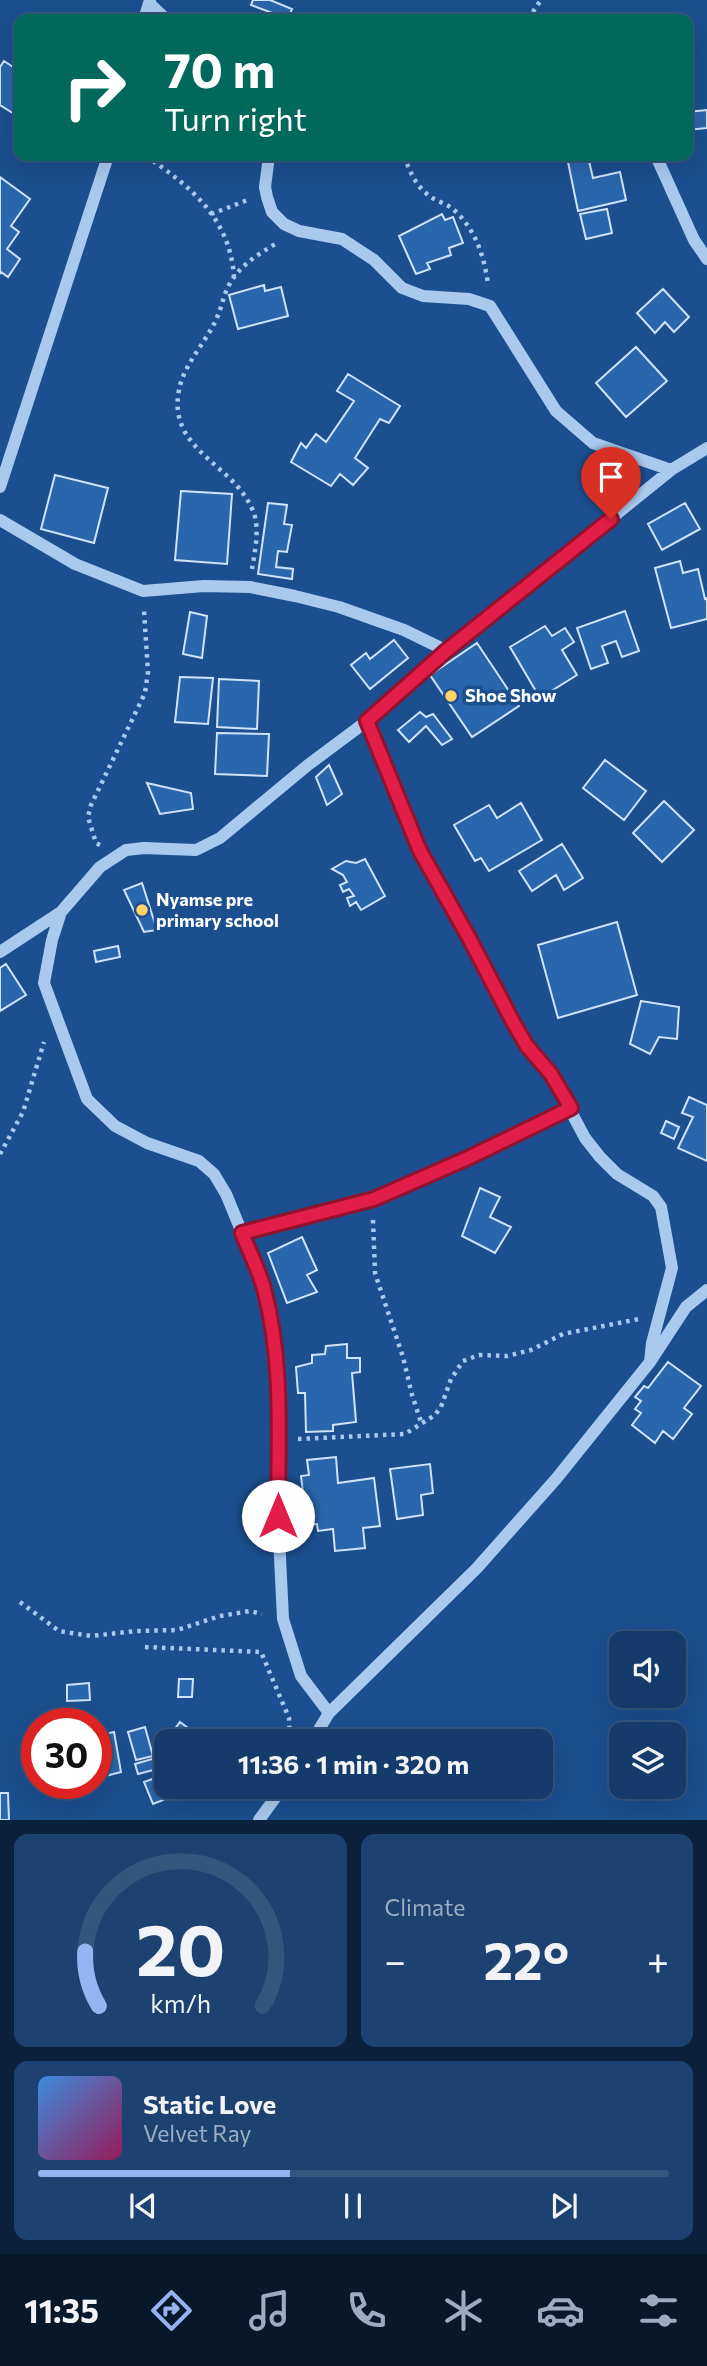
<!DOCTYPE html>
<html lang="en">
<head>
<meta charset="utf-8">
<style>
	:root { --surface:#143b6b; --page:#1d4271; --text:#f1f3f6; --muted:#9dadc1; --line:#33557e; --accent:#95b2f1 }
	body { margin:0; font-family:Commissioner,sans-serif; background:var(--page); color:var(--text); height:100vh; display:flex; flex-direction:column; font-size:26px; white-space:nowrap }
	* { box-sizing:border-box; margin:0 }
	p { font-size:23px; color:var(--muted) }
	.icon { flex:none; width:38px; height:38px; fill:none; stroke:currentColor; stroke-width:2; stroke-linecap:round; stroke-linejoin:round }
	.map { position:relative; height:1820px; overflow:hidden }
	.sheet { display:flex; flex-direction:column; gap:14px; padding:14px; background:#0b203b; flex:1 }
	.sheet>* { flex:none }
	.guide { position:absolute; left:14px; top:14px; width:679px; height:147px; border-radius:14px; box-shadow:0 7px 28px #0002,0 0 0 2px var(--line); background:#00695c; color:#fff; overflow:hidden }
	.tools { position:absolute; left:609px; top:1631px; display:grid; gap:14px }
	.tools a { display:grid; place-items:center; width:77px; height:77px; border-radius:14px; background:var(--surface); box-shadow:0 7px 28px #0002,0 0 0 2px var(--line); font-size:35px }
	.speed { position:absolute; left:21px; top:1708px; display:flex; gap:14px; font-size:35px; font-weight:700; text-align:center }
	.speed>* { display:grid; place-content:center; width:91px; height:91px; border-radius:50%; background:var(--surface); box-shadow:0 7px 28px #0002,0 0 0 2px var(--line); line-height:1 }
	.speed .limit { border:10px solid #d22; background:#fff; color:#111 }
	.pin { position:absolute; display:grid; place-items:center; width:60px; height:60px; color:#fff; margin:-72px -30px; border-radius:50% 50% 50% 0; rotate:-45deg; box-shadow:0 0 7px #0007 }
	.pin .icon { rotate:45deg }
	.me { position:absolute; width:77px; margin:-38px; rotate:0deg; stroke-linejoin:round; filter:drop-shadow(0 0 5px #0008) }
	.turn { display:flex; align-items:center; gap:24px; height:147px; padding:0 35px; font-size:32px }
	.turn .icon { width:91px; height:91px; stroke-width:2.5 }
	.turn b { display:block; font-size:49px; line-height:60px }
	.big { font-size:52px; font-weight:700; line-height:1.1 }
	.sheet .card { flex:1; display:flex; flex-direction:column; justify-content:center; gap:10px; min-width:0; padding:0 24px; border-radius:14px; background:var(--page) }
	.sheet .dial { align-items:center; gap:0 }
	.dial svg { height:182px; overflow:visible; fill:none; stroke:var(--line); stroke-width:7; stroke-linecap:round; text-anchor:middle }
	.dial text { fill:var(--text); stroke:none }
	.song { display:flex; align-items:center; gap:21px }
	.cover { width:84px; height:84px; border-radius:10px; background:linear-gradient(135deg,hsl(210 70% 55%),hsl(330 70% 35%)) }
	.played { height:7px; border-radius:4px; background:linear-gradient(90deg,var(--accent) 40%,var(--line) 40%) }
	.keys { display:flex; justify-content:space-around; direction:ltr }
	.heat { display:flex; justify-content:space-between; align-items:center; font-size:38px; direction:ltr }
	.sheet .tiles { flex:1; display:grid; gap:14px; grid-template-columns:1fr 1fr }
	.card:last-child { grid-column:span 2 }
	.trip { position:absolute; left:154px; top:1729px; width:399px; height:70px; border-radius:14px; background:var(--surface); box-shadow:0 7px 28px #0002,0 0 0 2px var(--line); font-weight:700; line-height:70px; text-align:center }
	.dock { display:flex; height:112px; justify-content:space-around; align-items:center; background:#08182b; color:var(--muted) }
	.dock .icon { width:49px; height:49px }
	.dock .on { color:var(--accent) }
	.dock b { font-size:32px; color:var(--text) }
	.map>svg:first-child { display:block }
	.building { fill:#2a66ad; stroke:#cfe3fa; stroke-width:2 }
	.lines { fill:none; stroke-linecap:round; stroke-linejoin:round }
	.path { stroke:#a9c9ee; stroke-width:4.5; stroke-dasharray:3.5 5; stroke-linecap:butt }
	.minor { stroke:#a9c9ee; stroke-width:12 }
	.route-casing { stroke:#92132f; stroke-width:18 }
	.route { stroke:#e11d48; stroke-width:12 }
	.poi-dot { fill:#ffd166; stroke:#1b4f8f; stroke-width:2.5 }
	.labels { text-anchor:middle; stroke-width:7; stroke-linejoin:round; paint-order:stroke }
	.poi-label { font-size:18px; font-weight:bold; fill:#fff; stroke:#1b4f8f; text-anchor:start }
</style>
</head>
<body>
<div class="map">
<svg width="707" height="1820" viewBox="0 0 707 1820">
	<rect width="100%" height="100%" fill="#1b4f8f"/>
	<path class="building" d="M253,0h17l22,9 -4,10 -37,-14z
		M4,61l15,10v46l-19,-12v-38z
		M707,110v18l-19,2v-18z
		M588,157l5,21 27,-6 6,28 -48,11 -10,-49z
		M0,177l30,22 -19,27 8,6 -12,17 13,10 -12,18 -7,-5 -1,2z
		M607,209l5,24 -26,6 -6,-25z
		M442,214l3,6 8,-3 10,26 -14,5 2,7 -24,8 3,6 -14,5 -17,-38z
		M264,285l1,6 16,-4 7,29 -50,13 -9,-34z
		M663,289l26,28 -15,15 -9,-10 -10,11 -18,-20z
		M636,347l31,34 -41,36 -30,-34z
		M348,374l52,32 -11,17 -9,-4 -25,39 13,10 -15,17 -13,-11 -9,12 -40,-24 10,-19 5,5 10,-14 10,8 28,-41 -17,-10z
		M55,475l53,13 -14,55 -53,-14z
		M181,491l51,3 -5,70 -52,-4z
		M268,503l19,2 -3,19 8,1 -5,27 -9,-1 -2,16 17,2 -1,10 -34,-5z
		M685,503l15,26 -38,21 -14,-26z
		M680,561l3,12 15,-4 7,30 2,-1v21l-36,9 -16,-60z
		M625,611l14,40 -17,6 -6,-16 -14,5 6,17 -17,6 -14,-41z
		M190,612l17,4 -5,42 -19,-4z
		M545,626l7,10 13,-8 9,14 -12,8 15,25 -37,23 -30,-51z
		M394,640l14,18 -38,31 -19,-24 15,-12 4,6z
		M477,643l42,63 -47,31 -42,-62z
		M180,677l33,1 -5,46 -33,-2z
		M219,679l40,2 -2,48 -40,-2z
		M420,712l6,5 7,-3 19,25 -10,6 -16,-19 -17,16 -11,-12z
		M217,733l52,1 -2,42 -52,-2z
		M605,760l41,31 -22,29 -41,-32z
		M329,765l13,29 -15,11 -11,-28z
		M147,783l44,10 2,16 -33,5z
		M664,801l30,29 -32,32 -29,-29z
		M521,803l21,37 -53,31 -8,-13 -6,3 -21,-36 35,-20 8,13z
		M562,844l21,34 -19,12 -8,-15 -24,16 -13,-20z
		M365,859l20,37 -24,14 -5,-8 -6,4 -3,-8 7,-2 -5,-7 -6,3 -3,-7 7,-3 -4,-7 -11,-6 14,-8 10,2z
		M142,883l15,47 -13,2 -20,-42z
		M617,922l20,73 -79,23 -20,-73z
		M118,946l2,11 -24,5 -2,-11z
		M6,964l20,31 -26,16v-43z
		M641,1001l38,6 -2,32 -18,-2 -9,17 -20,-10z
		M689,1097l18,8v56l-29,-13 15,-31 -11,-4z
		M666,1121l13,6 -5,12 -13,-6z
		M480,1188l20,9 -10,20 21,10 -16,26 -33,-17z
		M302,1237l15,33 -10,5 10,17 -30,11 -19,-50z
		M347,1344v14h13v14l-8,1 4,49 -23,3v6l-27,1 -1,-39h-7l-2,-26 16,-4v-8l13,-1 1,-8z
		M668,1362l33,24 -17,22 8,6 -19,25 -10,-8 -8,12 -23,-18 9,-12 -6,-4 6,-8 -6,-4 9,-11 4,2z
		M336,1457l2,26 36,-5 6,48 -17,2 2,20 -30,3 -2,-22 -15,2 -1,-7 -10,1 -6,-49 8,-1 -2,-15z
		M430,1464l3,29 -12,2 2,20 -26,4 -7,-50z
		M179,1679h14l-1,18h-14z
		M89,1683l1,17 -23,1v-16z
		M180,1722l12,9 -8,10 -13,-7z
		M145,1727l8,29 -17,4 -8,-28z
		M114,1732l7,40 -19,5 -6,-41z
		M159,1757l2,11 -23,6 -3,-10z
		M158,1777l8,22 -13,5 -9,-22z
		M177,1787h19l1,1 -2,6 -9,4 -8,-4z
		M0,1793h8l1,27h-9z"/>
	<g class="lines">
		<path class="path" d="M528,19l13,-19
			M146,156c45,31 84,62 88,121
			M404,156c6,16 12,31 27,41 7,5 17,7 23,13 22,20 30,46 34,74
			M211,214l37,-14
			M252,569c3,-17 8,-42 1,-58 -19,-48 -86,-60 -74,-121 4,-23 24,-45 35,-66 6,-11 8,-23 13,-35 10,-22 30,-34 50,-46
			M100,845l-4,-2 -8,-26 3,-12 54,-112 3,-21 -4,-61
			M0,1154l23,-42 21,-70
			M373,1220l2,53 28,84 9,38 10,30
			M298,1439l107,-5 30,-19 6,-8 10,-28 12,-18 16,-6 28,1 24,-6 32,-16 76,-15
			M20,1602l39,29 32,5 45,-5 41,-1 43,-14 30,-5 12,3
			M145,1647l116,5 28,66 1,22"/>
		<path class="minor" d="M149,3l17,16
			M144,19l6,-19
			M269,156l-4,31 2,10 5,15 12,12 15,7 43,8 32,21 28,28 21,8 46,3 21,7 66,105 37,32 78,27
			M656,156l38,84 13,19
			M0,487l108,-331
			M0,520l75,44 68,27 61,-5 46,1 45,9 44,11 65,23 43,21
			M367,721l53,130 49,85 44,86 14,24 24,28 34,64 15,19 17,17 36,22 8,11 11,61 -20,75 -2,19
			M0,952l61,-40
			M242,1233l132,-34 94,-41 103,-50
			M329,1713l-28,-37 -18,-57 -5,-103 1,-124 -5,-57 -10,-49 -38,-92 -12,-20 -15,-13 -52,-18 -32,-17 -28,-27 -43,-116 8,-43 9,-28 39,-45 26,-17 18,-2 52,2 24,-12 88,-73 59,-44 80,-70 224,-181 36,-22
			M312,1741l17,-28 148,-145 79,-89 94,-117 36,-55 21,-17
			M259,1820l24,-33"/>
	</g>
	<g class="lines">
		<g class="route-casing">
			<path id="route" d="M278,1516c0,-76 6,-153 -14,-227 -5,-19 -15,-38 -22,-56l132,-34 94,-41 103,-50 -20,-34 -24,-28 -14,-24 -45,-86 -48,-85 -53,-130 79,-70 165,-132"/>
		</g>
		<use href="#route" class="route"/>
	</g>
	<g class="poi-dot">
		<circle cx="451" cy="696" r="7"/>
		<circle cx="142" cy="910" r="7"/>
	</g>
	<g class="labels">
		<g class="poi-label">
			<text x="465" y="702">Shoe Show</text>
			<text x="156" y="906">Nyamse pre<tspan x="156" dy="21">primary school</tspan></text>
		</g>
	</g>
</svg>
<div class="tools">
<a><svg class="icon" aria-label="sound" viewBox="0 0 24 24"><path d="M4 9h4l5-4v14l-5-4H4zM17 9q2 3 0 6"/></svg></a>
<a><svg class="icon" aria-label="layers" viewBox="0 0 24 24"><path d="M12 4l9 5-9 5-9-5zM3 14l9 5 9-5"/></svg></a>
</div>
<div class="speed"><div class="limit">30</div></div>
<div class="pin" style="left:611px;top:519px;background:#d93025"><svg class="icon" aria-label="arrive" viewBox="0 0 24 24"><path d="M6 21V4h12l-3 4 3 4H6"/></svg></div>
<svg class="me" style="left:278px;top:1516px" viewBox="-20 -20 40 40"><circle r="19" fill="#fff"/><path d="M0-13L10 11 0 6-10 11z" fill="#e11d48"/></svg>
<div class="trip">11:36 · 1 min · 320 m</div>
<div class="guide">
<div class="turn"><svg class="icon" aria-label="right" viewBox="0 0 24 24"><path d="M7 20v-9h11M14 6l5 5-5 5"/></svg><div><b>70 m</b>Turn right</div></div>
</div>
</div>
<section class="sheet">
<div class="tiles">
<div class="card dial"><svg viewBox="0 0 100 80">
<path d="M14 69A42 42 0 1 1 86 69"/>
<path d="M14 69A42 42 0 0 1 8 45" stroke="#95b2f1"/>
<text x="50" y="56" font-size="32" font-weight="700">20</text>
<text x="50" y="72" font-size="11">km/h</text>
</svg></div>
<div class="card"><p>Climate</p>
<div class="heat"><a>−</a><b class="big">22°</b><a>+</a></div>
</div>
<div class="card">
<div class="song"><i class="cover"></i><div><b>Static Love</b><p>Velvet Ray</p></div></div>
<div class="played"></div>
<div class="keys"><svg class="icon" aria-label="previous" viewBox="0 0 24 24"><path d="M18 5L8 12l10 7zM5 5v14"/></svg><svg class="icon" aria-label="pause" viewBox="0 0 24 24"><path d="M8 5v14M16 5v14"/></svg><svg class="icon" aria-label="next" viewBox="0 0 24 24"><path d="M6 5l10 7-10 7zM19 5v14"/></svg></div>
</div>
</div>
</section>
<nav class="dock">
<b>11:35</b>
<svg class="icon on" aria-label="directions" viewBox="0 0 24 24"><path d="M12 3l9 9-9 9-9-9zM9 14v-3h6M13 9l2 2-2 2"/></svg>
<svg class="icon" aria-label="music" viewBox="0 0 24 24"><path d="M9 18V5l10-2v13"/><circle cx="6" cy="18" r="3"/><circle cx="16" cy="16" r="3"/></svg>
<svg class="icon" aria-label="phone" viewBox="0 0 24 24"><path d="M5 4h4l2 5-3 2q2 4 5 5l2-3 5 2v4C11 20 4 13 5 4z"/></svg>
<svg class="icon" aria-label="climate" viewBox="0 0 24 24"><path d="M12 3v18M4 7l16 10M4 17L20 7"/></svg>
<svg class="icon" aria-label="car" viewBox="0 0 24 24"><path d="M5 17H2v-5l4-1 3-4h7l3 4 3 1v5h-3M9 17h6M6 11h13"/><circle cx="7" cy="17" r="2"/><circle cx="17" cy="17" r="2"/></svg>
<svg class="icon" aria-label="filters" viewBox="0 0 24 24"><path d="M4 7h16M4 17h16"/><circle cx="9" cy="7" r="2"/><circle cx="15" cy="17" r="2"/></svg>
</nav>
</body>
</html>
